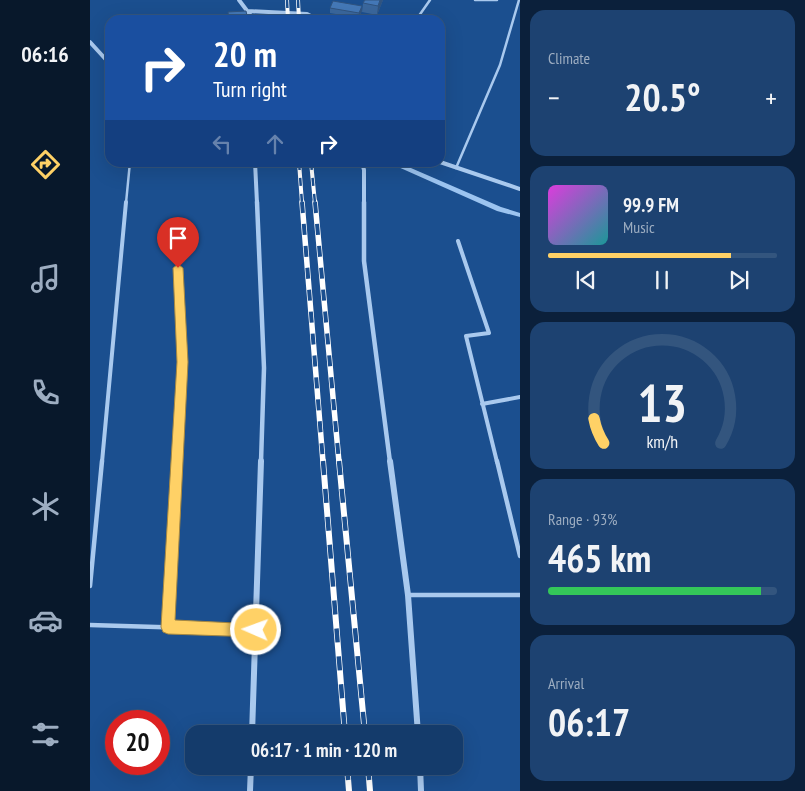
<!DOCTYPE html>
<html lang="en">
<head>
<meta charset="utf-8">
<style>
	:root { --surface:#143b6b; --page:#1d4271; --text:#f1f3f6; --muted:#9dadc1; --line:#33557e; --accent:#ffd166 }
	body { margin:0; font-family:"PT Sans Narrow",sans-serif; background:var(--page); color:var(--text); height:100vh; display:flex; flex-direction:column; font-size:19px; white-space:nowrap }
	* { box-sizing:border-box; margin:0 }
	p { font-size:16px; color:var(--muted) }
	.icon { flex:none; width:28px; height:28px; fill:none; stroke:currentColor; stroke-width:2; stroke-linecap:round; stroke-linejoin:round }
	.map { position:relative; flex:1; overflow:hidden }
	.panel { display:flex; flex-direction:column; gap:10px; padding:10px; background:#0b203b; width:285px }
	.panel>* { flex:none }
	.guide { position:absolute; left:15px; top:15px; width:340px; height:152px; border-radius:15px; box-shadow:0 5px 20px #0002,0 0 0 1px var(--line); background:#1a4fa0; color:#fff; overflow:hidden }
	.speed { position:absolute; left:15px; top:710px; display:flex; gap:10px; font-size:25px; font-weight:700; text-align:center }
	.speed>* { display:grid; place-content:center; width:65px; height:65px; border-radius:50%; background:var(--surface); box-shadow:0 5px 20px #0002,0 0 0 1px var(--line); line-height:1 }
	.speed .limit { border:8px solid #d22; background:#fff; color:#111 }
	.pin { position:absolute; display:grid; place-items:center; width:42px; height:42px; color:#fff; margin:-51px -21px; border-radius:50% 50% 50% 0; rotate:-45deg; box-shadow:0 0 5px #0007 }
	.pin .icon { rotate:45deg }
	.me { position:absolute; width:55px; margin:-28px; rotate:272deg; stroke-linejoin:round; filter:drop-shadow(0 0 4px #0008) }
	.turn { display:flex; align-items:center; gap:18px; height:105px; padding:0 25px; font-size:22px }
	.turn .icon { width:65px; height:65px; stroke-width:2.5 }
	.turn b { display:block; font-size:35px; line-height:42px }
	.lanes { display:flex; align-items:center; height:48px; padding:0 25px; background:#0003; justify-content:center; gap:25px; direction:ltr }
	.lanes .off { opacity:.35 }
	.big { font-size:38px; font-weight:800; line-height:1.1 }
	.panel .card { flex:1; display:flex; flex-direction:column; justify-content:center; gap:8px; min-width:0; padding:0 18px; border-radius:15px; background:var(--page) }
	.panel .dial { align-items:center; gap:0 }
	.dial svg { height:130px; overflow:visible; fill:none; stroke:var(--line); stroke-width:7; stroke-linecap:round; text-anchor:middle }
	.dial text { fill:var(--text); stroke:none }
	.song { display:flex; align-items:center; gap:15px }
	.cover { width:60px; height:60px; border-radius:8px; background:linear-gradient(135deg,hsl(300 70% 55%),hsl(180 70% 35%)) }
	.played { height:5px; border-radius:2px; background:linear-gradient(90deg,var(--accent) 80%,var(--line) 80%) }
	.keys { display:flex; justify-content:space-around; direction:ltr }
	.heat { display:flex; justify-content:space-between; align-items:center; font-size:28px; direction:ltr }
	.charge { height:8px; border-radius:4px; background:linear-gradient(90deg,#34c759 93%,var(--line) 0) }
	.trip { position:absolute; left:95px; top:725px; width:278px; height:50px; border-radius:15px; background:var(--surface); box-shadow:0 5px 20px #0002,0 0 0 1px var(--line); font-weight:800; line-height:50px; text-align:center }
	main { display:flex; flex:1; min-height:0 }
	.tab-bar { display:flex; flex-direction:column; width:90px; justify-content:space-around; align-items:center; background:#08182b; color:var(--muted) }
	.tab-bar .icon { width:35px; height:35px }
	.tab-bar .selected { color:var(--accent) }
	.tab-bar b { font-size:22px; color:var(--text) }
	.map>svg:first-child { display:block }
	.lines { fill:none; stroke-linecap:round; stroke-linejoin:round }
	.stream { fill:#9cc4f0; fill-rule:evenodd }
	.lane-far2 { stroke:#a9c9ee; stroke-width:2.5 }
	.lane-far1 { stroke:#a9c9ee; stroke-width:4 }
	.lane { stroke:#a9c9ee; stroke-width:4.5 }
	.street-far2 { stroke:#a9c9ee; stroke-width:4 }
	.street-far1 { stroke:#a9c9ee; stroke-width:4.5 }
	.street { stroke:#a9c9ee; stroke-width:6 }
	.rail-far2-casing { stroke:#fff; stroke-width:4 }
	.rail-far1-casing { stroke:#fff; stroke-width:5.5 }
	.rail-casing { stroke:#fff; stroke-width:6 }
	.rail-far2 { stroke:#1b4f8f; stroke-width:2.5; stroke-dasharray:8; stroke-linecap:butt }
	.rail-far1 { stroke:#1b4f8f; stroke-width:4; stroke-dasharray:11; stroke-linecap:butt }
	.rail { stroke:#1b4f8f; stroke-width:4.5; stroke-dasharray:14; stroke-linecap:butt }
	.wall { fill:#3a679d }
	.shaded-wall { fill:#305480 }
	.building { fill:#4478b7; stroke:#305480 }
	.route { fill:#ffd166; stroke:#a68842 }
</style>
</head>
<body>
<main>
<nav class="tab-bar">
<b>06:16</b>
<svg class="icon selected" aria-label="directions" viewBox="0 0 24 24"><path d="M12 3l9 9-9 9-9-9zM9 14v-3h6M13 9l2 2-2 2"/></svg>
<svg class="icon" aria-label="music" viewBox="0 0 24 24"><path d="M9 18V5l10-2v13"/><circle cx="6" cy="18" r="3"/><circle cx="16" cy="16" r="3"/></svg>
<svg class="icon" aria-label="phone" viewBox="0 0 24 24"><path d="M5 4h4l2 5-3 2q2 4 5 5l2-3 5 2v4C11 20 4 13 5 4z"/></svg>
<svg class="icon" aria-label="climate" viewBox="0 0 24 24"><path d="M12 3v18M4 7l16 10M4 17L20 7"/></svg>
<svg class="icon" aria-label="car" viewBox="0 0 24 24"><path d="M5 17H2v-5l4-1 3-4h7l3 4 3 1v5h-3M9 17h6M6 11h13"/><circle cx="7" cy="17" r="2"/><circle cx="17" cy="17" r="2"/></svg>
<svg class="icon" aria-label="filters" viewBox="0 0 24 24"><path d="M4 7h16M4 17h16"/><circle cx="9" cy="7" r="2"/><circle cx="15" cy="17" r="2"/></svg>
</nav>
<div class="map">
<svg width="430" height="791" viewBox="0 0 430 791">
	<rect width="100%" height="100%" fill="#1b4f8f"/>
	<g class="lines">
		<path class="stream" d="M297,162h10l104,45 19,6v4l-23,-6z"/>
		<path class="lane-far2" d="M385,0h22
			M326,20l14,-20
			M366,168l44,-103 19,-65
			M36,203l4,-41"/>
		<path class="lane-far1" d="M368,241l31,92 -23,3 31,126
			M392,404l38,-7
			M12,462l24,-260
			M87,462l5,-100 -4,-94"/>
		<path class="lane" d="M407,461l23,95
			M0,586l12,-125
			M318,595h112
			M0,625l166,5
			M78,627l9,-166"/>
		<path class="street-far2" d="M149,0l15,20
			M158,11l59,3 11,6
			M0,42l20,22
			M165,162l2,41
			M272,162l2,8v33
			M350,162l80,27"/>
		<path class="street-far1" d="M167,202l7,166 -3,94
			M274,202v59l26,201"/>
		<path class="street" d="M300,461l18,134 10,139
			M162,734l9,-273
			M330,766l1,25
			M160,791l1,-25"/>
		<g class="rail-far2-casing">
			<path id="rail-far2" d="M197,0l1,20
				M208,0l1,20
				M209,162l3,41
				M221,162l4,41"/>
		</g>
		<g class="rail-far1-casing">
			<path id="rail-far1" d="M212,202l21,260
				M225,202l24,260"/>
		</g>
		<g class="rail-casing">
			<path id="rail" d="M233,461l22,273
				M249,461l26,273
				M257,766l2,25
				M278,766l2,25"/>
		</g>
		<use href="#rail-far2" class="rail-far2"/>
		<use href="#rail-far1" class="rail-far1"/>
		<use href="#rail" class="rail"/>
	</g>
	<path class="wall" d="M274,0h19l-6,15 -15,-3 1,-9 2,-3z
		M240,8l32,3 -4,7 -28,-5z"/>
	<path class="shaded-wall" d="M290,0h3l-6,15 1,-9z
		M272,6v5l-4,7 1,-5z"/>
	<path class="building" d="M275,0h15l-2,6 -15,-3z
		M243,1l29,5 -3,7 -29,-5z
		M156,11l2,9h-19l-1,-8z"/>
	<path class="route" d="M88,264l5,4 5,94 -13,258 81,4 5,2 2,4 -2,5 -5,2 -88,-3 -5,-2 -2,-5 16,-265 -4,-94z"/>
</svg>
<div class="speed"><div class="limit">20</div></div>
<div class="pin" style="left:88px;top:268px;background:#d93025"><svg class="icon" aria-label="arrive" viewBox="0 0 24 24"><path d="M6 21V4h12l-3 4 3 4H6"/></svg></div>
<svg class="me" style="left:166px;top:630px" viewBox="-20 -20 40 40"><circle r="17" fill="#ffd166" stroke="#fff" stroke-width="3"/><path d="M0-11L8 9 0 5-8 9z" fill="#fff"/></svg>
<div class="trip">06:17 · 1 min · 120 m</div>
<div class="guide">
<div class="turn"><svg class="icon" aria-label="right" viewBox="0 0 24 24"><path d="M7 20v-9h11M14 6l5 5-5 5"/></svg><div><b>20 m</b>Turn right</div></div>
<div class="lanes"><svg class="icon off" aria-label="left" viewBox="0 0 24 24"><path d="M17 20v-9H6M10 6l-5 5 5 5"/></svg><svg class="icon off" aria-label="ahead" viewBox="0 0 24 24"><path d="M12 20V5M6 11l6-6 6 6"/></svg><svg class="icon" aria-label="right" viewBox="0 0 24 24"><path d="M7 20v-9h11M14 6l5 5-5 5"/></svg></div>
</div>
</div>
<section class="panel">
<div class="card"><p>Climate</p>
<div class="heat"><a>−</a><b class="big">20.5°</b><a>+</a></div>
</div>
<div class="card">
<div class="song"><i class="cover"></i><div><b>99.9 FM</b><p>Music</p></div></div>
<div class="played"></div>
<div class="keys"><svg class="icon" aria-label="previous" viewBox="0 0 24 24"><path d="M18 5L8 12l10 7zM5 5v14"/></svg><svg class="icon" aria-label="pause" viewBox="0 0 24 24"><path d="M8 5v14M16 5v14"/></svg><svg class="icon" aria-label="next" viewBox="0 0 24 24"><path d="M6 5l10 7-10 7zM19 5v14"/></svg></div>
</div>
<div class="card dial"><svg viewBox="0 0 100 80">
<path d="M14 69A42 42 0 1 1 86 69"/>
<path d="M14 69A42 42 0 0 1 8 54" stroke="#ffd166"/>
<text x="50" y="56" font-size="32" font-weight="700">13</text>
<text x="50" y="72" font-size="11">km/h</text>
</svg></div>
<div class="card"><p>Range · 93%</p><b class="big">465 km</b><div class="charge"></div></div>
<div class="card"><p>Arrival</p><b class="big">06:17</b></div>
</section>
</main>
</body>
</html>
